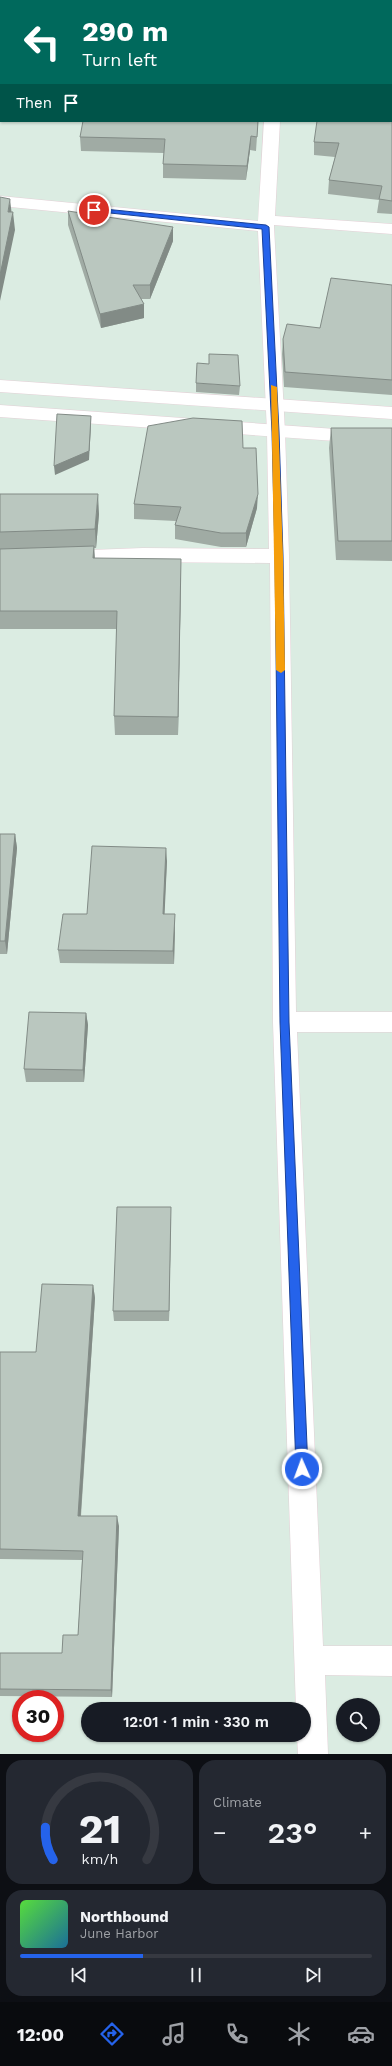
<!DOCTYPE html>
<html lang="en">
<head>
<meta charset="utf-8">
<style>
	:root { --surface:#171b24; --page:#242831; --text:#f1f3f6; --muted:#9ea1a6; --line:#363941; --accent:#2563eb }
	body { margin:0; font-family:"Work Sans",sans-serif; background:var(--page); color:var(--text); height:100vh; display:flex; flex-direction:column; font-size:15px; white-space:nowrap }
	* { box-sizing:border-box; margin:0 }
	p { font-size:13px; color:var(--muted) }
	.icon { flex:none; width:22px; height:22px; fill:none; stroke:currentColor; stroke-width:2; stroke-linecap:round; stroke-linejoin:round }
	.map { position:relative; height:1754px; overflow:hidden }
	.sheet { display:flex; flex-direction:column; gap:6px; padding:6px; background:#0d0f14; flex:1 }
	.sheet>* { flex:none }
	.top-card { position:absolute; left:0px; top:0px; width:392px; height:122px; box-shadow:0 1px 3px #0004; background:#00695c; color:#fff; overflow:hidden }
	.tools { position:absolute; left:336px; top:1698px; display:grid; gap:8px }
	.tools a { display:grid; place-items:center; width:44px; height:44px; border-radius:50%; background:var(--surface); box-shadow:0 1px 3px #0004; font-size:20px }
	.speed { position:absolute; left:12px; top:1690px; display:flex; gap:8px; font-size:20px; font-weight:700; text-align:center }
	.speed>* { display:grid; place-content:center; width:52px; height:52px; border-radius:50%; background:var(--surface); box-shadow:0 1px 3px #0004; line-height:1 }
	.speed .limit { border:6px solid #d22; background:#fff; color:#111 }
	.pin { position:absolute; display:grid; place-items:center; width:34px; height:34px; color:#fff; margin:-17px; border:2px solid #fff; border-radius:50%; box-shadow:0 1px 4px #0007 }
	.me { position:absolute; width:44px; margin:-22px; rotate:358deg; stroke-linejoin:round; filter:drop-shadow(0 0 3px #0008) }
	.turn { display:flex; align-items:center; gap:14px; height:84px; padding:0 16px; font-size:18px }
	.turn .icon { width:52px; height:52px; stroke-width:2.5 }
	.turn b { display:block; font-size:28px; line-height:34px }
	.then { display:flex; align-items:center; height:38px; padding:0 16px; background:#0003; gap:8px; font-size:15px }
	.big { font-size:30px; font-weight:600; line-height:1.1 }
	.sheet .widget { flex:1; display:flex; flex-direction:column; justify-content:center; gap:6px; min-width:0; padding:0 14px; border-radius:16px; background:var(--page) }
	.sheet .dial { align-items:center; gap:0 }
	.dial svg { height:104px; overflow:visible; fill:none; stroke:var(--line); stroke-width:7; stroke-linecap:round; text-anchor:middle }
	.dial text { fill:var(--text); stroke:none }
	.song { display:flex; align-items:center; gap:12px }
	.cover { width:48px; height:48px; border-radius:6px; background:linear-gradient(135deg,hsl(110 70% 55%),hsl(200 70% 35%)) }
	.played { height:4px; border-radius:2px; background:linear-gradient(90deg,var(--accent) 35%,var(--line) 35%) }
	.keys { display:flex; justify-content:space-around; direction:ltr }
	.heat { display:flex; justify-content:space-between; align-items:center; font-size:22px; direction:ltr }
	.sheet .tiles { flex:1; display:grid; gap:6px; grid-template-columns:1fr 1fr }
	.widget:last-child { grid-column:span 2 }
	.trip { position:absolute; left:81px; top:1702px; width:230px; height:40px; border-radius:20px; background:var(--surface); box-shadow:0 1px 3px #0004; font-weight:600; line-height:40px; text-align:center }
	.menu { display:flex; height:64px; justify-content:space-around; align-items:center; background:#090b0e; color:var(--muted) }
	.menu .icon { width:28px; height:28px }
	.menu .active { color:var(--accent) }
	.menu b { font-size:18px; color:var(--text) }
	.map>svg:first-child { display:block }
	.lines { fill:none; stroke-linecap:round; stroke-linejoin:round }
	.minor-casing { stroke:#e3d0d6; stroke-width:1 }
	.tertiary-casing { stroke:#e3d0d6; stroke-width:1 }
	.minor { fill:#fff; fill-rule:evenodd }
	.tertiary { fill:#fff; fill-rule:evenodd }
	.wall { fill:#a0aba4 }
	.shaded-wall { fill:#828b86 }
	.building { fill:#bac7bf; stroke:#828b86 }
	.route { fill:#2563eb; stroke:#184099 }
	.slow { fill:#f59e0b }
</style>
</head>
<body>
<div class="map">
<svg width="392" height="1754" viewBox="0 0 392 1754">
	<rect width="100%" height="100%" fill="#dbece2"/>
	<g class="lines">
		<g class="minor-casing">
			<path id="minor" d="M276,0h14v1h-14z
				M264,121h16l-5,95 117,8v10l-118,-9v2l11,205 4,124 7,456h96v20h-95l26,614h69v30l-67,-1 3,79h-30l-1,-19h7v-26h-8l-23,-687 -3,-459 -127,-1 -79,3 -7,-2 -3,-5 3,-5 7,-2 79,-3 126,1 -2,-117 -9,-201 -258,-25v-10l258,25z"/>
		</g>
		<g class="tertiary-casing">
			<path id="tertiary" d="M0,380l392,27v12l-392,-27z
				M0,405l392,28v12l-392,-28z"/>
		</g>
		<use href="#minor" class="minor"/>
		<use href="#tertiary" class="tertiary"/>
	</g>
	<path class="wall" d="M392,0v214l-15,-1 2,-13 -51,-6 1,-14 6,-23 -21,-2v-13z
		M258,121l-2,30 -6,-1 -4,30 -83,-2v-14l1,-11 -83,-2 -1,-14z
		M68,211l105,30 -23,58h-9l3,19 -43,10 -33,-103z
		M392,285v110l-108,-8 -2,-33 1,-15 37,-11z
		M196,383l44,3 -1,9 -43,-3z
		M331,428h61v133l-56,-1 -7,-112z
		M243,448l14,60 -11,39h-25l-46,-8v-14l1,-4 -42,-2v-15z
		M0,494l99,20 -3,34h-2l1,10 86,20 -3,157h-63l-1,-19 3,-87h-117z
		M0,834h15l2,14 -10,106h-7z
		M167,861l-3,53 11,13 -1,37 -114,-1 -2,-13 29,-36z
		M86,1013l2,12 -4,57h-58l-2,-13z
		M171,1218l-2,103h-55l-1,-10z
		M93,1285l2,13 -14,218 38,10 -7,171 -112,-1v-43h62l16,-18 4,-75 -82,-1v-207h36z"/>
	<path class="shaded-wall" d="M251,136l-1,14 -4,30 1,-14z
		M10,199l2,17 1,-4 2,18 -15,71v-26l8,-63z
		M173,227v14l-23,58v-14z
		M144,304v14l-43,10 -1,-14z
		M91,416v9l-2,35 -34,15 -1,-9z
		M98,494l1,20 -3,34 -1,-19z
		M258,494l-1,14 -11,39v-14z
		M94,546l1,19 -2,-7z
		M181,559v19l-3,157v-18z
		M15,834l2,14 -10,106 -2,-13z
		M166,848l1,13 -3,66 -1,-13z
		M175,914v13l-1,37 -1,-13z
		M86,1013l2,12 -4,57 -1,-12z
		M171,1207v11l-2,103v-10z
		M93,1285l2,13 -15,227 -2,-9z
		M117,1516l2,10 -7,171 -1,-7z"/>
	<path class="building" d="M105,0h154v1h-154z
		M328,0h64v46l-1,1v-46h-64z
		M391,48l1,6v147l-13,-2 3,-13 -53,-6 10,-37 -25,-1 3,-21h74z
		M83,121h175l-1,16 -6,-1 -4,30 -84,-2 2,-25 -85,-2z
		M0,197l10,2 -2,13h5l-13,63z
		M68,211l105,16 -23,58h-17l11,19 -44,10z
		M331,278l61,7v95l-107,-8 -2,-33 4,-15 33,4z
		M209,354l29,1 2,31 -44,-3 1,-20 12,1z
		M57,414l34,2 -2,35 -35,15z
		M193,418l49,3 1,27h13l2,46 -12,39h-25l-46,-8 6,-18 -47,-3 14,-78z
		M331,428h61v113h-54z
		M0,494h98l-3,35 -95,3z
		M94,546l-1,12 88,1 -3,158 -64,-1 3,-105h-117v-62z
		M0,834h15l-10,107h-5z
		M92,846l74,2 -3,66h12l-2,37 -115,-1 5,-36h24z
		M29,1012l57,1 -3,57 -59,-1z
		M117,1207h54l-2,104h-56z
		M42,1284l51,1 -15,231h39l-6,174 -111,-1v-36h62l1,-18h15l5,-84 -83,-2v-197h36z"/>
	<path class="route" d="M94,208l172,17 3,2 10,205 4,124 6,466 19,447 -2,4 -4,2 -4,-2 -2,-4 -16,-447 -5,-466 -3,-124 -10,-203 -171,-18v-1z"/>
	<path class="slow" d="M271,385l6,2 6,169 2,114 -4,3 -5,-3z"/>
</svg>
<div class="tools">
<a><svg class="icon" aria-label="search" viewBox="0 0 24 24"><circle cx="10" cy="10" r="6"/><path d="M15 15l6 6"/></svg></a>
</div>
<div class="speed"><div class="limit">30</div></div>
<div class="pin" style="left:94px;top:210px;background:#d93025"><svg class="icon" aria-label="arrive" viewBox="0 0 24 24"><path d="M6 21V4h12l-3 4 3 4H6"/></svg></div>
<svg class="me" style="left:302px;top:1469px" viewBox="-20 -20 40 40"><circle r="17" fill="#2563eb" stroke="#fff" stroke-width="3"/><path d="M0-11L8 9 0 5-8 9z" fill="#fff"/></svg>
<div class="trip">12:01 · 1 min · 330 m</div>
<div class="top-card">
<div class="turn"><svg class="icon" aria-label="left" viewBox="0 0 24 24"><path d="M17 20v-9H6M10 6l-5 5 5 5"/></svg><div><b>290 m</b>Turn left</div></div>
<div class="then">Then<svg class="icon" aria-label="arrive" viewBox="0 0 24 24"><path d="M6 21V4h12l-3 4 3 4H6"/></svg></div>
</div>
</div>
<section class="sheet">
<div class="tiles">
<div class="widget dial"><svg viewBox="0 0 100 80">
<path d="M14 69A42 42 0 1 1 86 69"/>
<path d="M14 69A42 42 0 0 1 8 44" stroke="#2563eb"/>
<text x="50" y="56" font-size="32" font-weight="700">21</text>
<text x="50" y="72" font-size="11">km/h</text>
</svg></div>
<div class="widget"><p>Climate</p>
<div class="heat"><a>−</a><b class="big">23°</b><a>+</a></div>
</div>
<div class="widget">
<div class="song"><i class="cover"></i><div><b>Northbound</b><p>June Harbor</p></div></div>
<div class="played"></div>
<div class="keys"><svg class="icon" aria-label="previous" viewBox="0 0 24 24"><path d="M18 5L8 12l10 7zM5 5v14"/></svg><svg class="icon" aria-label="pause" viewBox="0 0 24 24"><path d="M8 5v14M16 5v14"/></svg><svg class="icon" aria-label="next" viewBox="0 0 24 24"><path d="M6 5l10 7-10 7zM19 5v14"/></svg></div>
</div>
</div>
</section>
<nav class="menu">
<b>12:00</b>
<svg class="icon active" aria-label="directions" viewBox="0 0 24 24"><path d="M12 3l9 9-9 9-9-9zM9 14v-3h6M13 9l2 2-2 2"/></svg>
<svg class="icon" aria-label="music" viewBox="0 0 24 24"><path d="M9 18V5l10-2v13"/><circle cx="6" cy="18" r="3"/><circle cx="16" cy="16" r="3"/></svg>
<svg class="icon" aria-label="phone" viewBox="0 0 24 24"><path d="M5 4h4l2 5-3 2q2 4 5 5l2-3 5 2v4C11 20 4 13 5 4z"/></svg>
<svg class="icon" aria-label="climate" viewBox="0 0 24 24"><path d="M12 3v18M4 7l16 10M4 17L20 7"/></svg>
<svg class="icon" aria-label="car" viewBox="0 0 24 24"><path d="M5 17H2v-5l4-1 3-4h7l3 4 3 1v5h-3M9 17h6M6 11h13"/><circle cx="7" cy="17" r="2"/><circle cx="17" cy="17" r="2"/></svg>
</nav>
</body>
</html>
